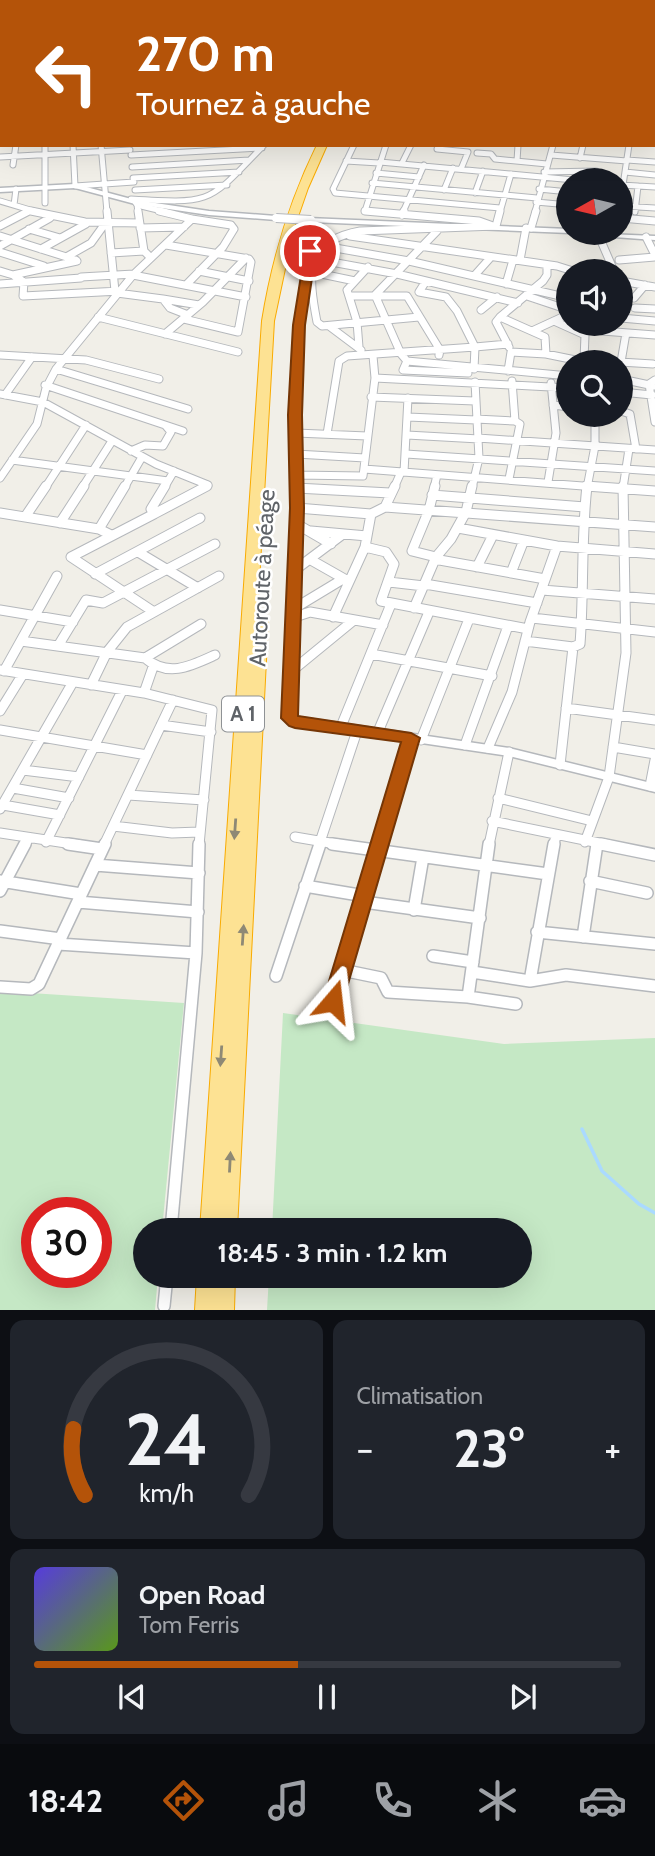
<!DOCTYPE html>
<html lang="fr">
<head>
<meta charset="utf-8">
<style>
	:root { --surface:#171b24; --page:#20242c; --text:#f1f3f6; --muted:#9ea1a6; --line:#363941; --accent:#b45309 }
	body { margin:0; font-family:Cabin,sans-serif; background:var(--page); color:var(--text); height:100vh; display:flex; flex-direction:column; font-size:26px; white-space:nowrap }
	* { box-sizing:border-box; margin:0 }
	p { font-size:23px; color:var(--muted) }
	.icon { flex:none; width:38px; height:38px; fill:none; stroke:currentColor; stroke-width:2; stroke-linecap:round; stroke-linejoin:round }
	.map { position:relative; height:1310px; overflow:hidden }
	.side { display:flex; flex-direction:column; gap:10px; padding:10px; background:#0d0f14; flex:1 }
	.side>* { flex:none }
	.guide { position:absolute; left:0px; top:0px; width:656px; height:147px; box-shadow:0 7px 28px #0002; background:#b45309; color:#fff; overflow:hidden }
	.needle { width:46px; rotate:262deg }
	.tools { position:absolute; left:556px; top:168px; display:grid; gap:14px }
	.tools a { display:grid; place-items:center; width:77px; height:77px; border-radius:50%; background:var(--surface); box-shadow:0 7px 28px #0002; font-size:35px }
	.speed { position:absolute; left:21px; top:1197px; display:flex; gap:14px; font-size:35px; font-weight:700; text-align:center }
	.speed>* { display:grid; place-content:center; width:91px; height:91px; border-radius:50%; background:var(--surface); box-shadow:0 7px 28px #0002; line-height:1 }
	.speed .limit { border:10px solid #d22; background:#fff; color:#111 }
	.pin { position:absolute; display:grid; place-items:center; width:60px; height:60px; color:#fff; margin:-30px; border:4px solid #fff; border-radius:50%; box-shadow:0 2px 7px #0007 }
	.me { position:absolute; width:77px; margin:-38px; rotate:17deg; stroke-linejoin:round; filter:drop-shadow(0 0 5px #0008) }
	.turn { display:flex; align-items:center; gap:24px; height:147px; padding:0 21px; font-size:32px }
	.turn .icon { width:91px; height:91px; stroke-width:2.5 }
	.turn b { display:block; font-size:49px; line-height:60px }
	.big { font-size:52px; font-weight:800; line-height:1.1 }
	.side .card { flex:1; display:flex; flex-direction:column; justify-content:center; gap:10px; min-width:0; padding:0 24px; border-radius:14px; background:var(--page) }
	.side .dial { align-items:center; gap:0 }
	.dial svg { height:182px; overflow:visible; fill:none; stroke:var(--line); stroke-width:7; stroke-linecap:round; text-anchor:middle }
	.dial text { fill:var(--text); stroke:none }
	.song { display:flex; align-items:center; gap:21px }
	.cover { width:84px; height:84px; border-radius:10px; background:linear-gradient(135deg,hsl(250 70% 55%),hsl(90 70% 35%)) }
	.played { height:7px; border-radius:4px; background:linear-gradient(90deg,var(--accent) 45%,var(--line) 45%) }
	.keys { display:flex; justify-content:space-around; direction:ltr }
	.heat { display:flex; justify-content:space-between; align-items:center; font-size:38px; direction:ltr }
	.side .tiles { flex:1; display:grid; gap:10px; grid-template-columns:1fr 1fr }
	.card:last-child { grid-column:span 2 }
	.trip { position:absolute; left:133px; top:1218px; width:399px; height:70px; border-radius:35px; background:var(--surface); box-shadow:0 7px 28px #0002; font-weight:800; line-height:70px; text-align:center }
	.dock { display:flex; height:112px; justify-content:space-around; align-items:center; background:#090b0e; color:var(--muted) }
	.dock .icon { width:49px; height:49px }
	.dock .selected { color:var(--accent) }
	.dock b { font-size:32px; color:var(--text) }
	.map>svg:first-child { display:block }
	.industrial { fill:#e0deda }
	.green { fill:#c5e8c5; fill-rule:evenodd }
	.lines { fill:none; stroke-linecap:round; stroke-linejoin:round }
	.stream { stroke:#aadaff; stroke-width:3.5 }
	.minor-far3-casing { stroke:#b5b8bc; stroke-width:7 }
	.minor-far2-casing { stroke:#b5b8bc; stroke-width:9 }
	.minor-far1-casing { stroke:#b5b8bc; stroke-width:11 }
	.minor-casing { stroke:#b5b8bc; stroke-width:14 }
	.tertiary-casing { stroke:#b5b8bc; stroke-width:3 }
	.motorway-casing { stroke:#f9ab00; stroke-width:2 }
	.minor-far3 { stroke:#fff; stroke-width:5 }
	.minor-far2 { stroke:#fff; stroke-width:7 }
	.minor-far1 { stroke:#fff; stroke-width:9 }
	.minor { stroke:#fff; stroke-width:11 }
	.tertiary { fill:#fff; fill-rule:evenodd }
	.motorway { fill:#fde293; fill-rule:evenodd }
	.tertiary-bridge-casing { stroke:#b5b8bc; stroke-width:10; stroke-linecap:butt }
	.tertiary-bridge { stroke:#fff; stroke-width:8 }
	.oneway { fill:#8e8975 }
	.route { fill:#b45309; stroke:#753606; stroke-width:2 }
	.labels { text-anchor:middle; stroke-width:5; stroke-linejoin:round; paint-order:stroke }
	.shield { fill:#fff; stroke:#8f9295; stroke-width:2 }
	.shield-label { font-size:21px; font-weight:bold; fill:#5f6368 }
	.street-label { font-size:23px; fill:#5f6368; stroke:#fff }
</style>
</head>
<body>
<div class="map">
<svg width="655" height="1310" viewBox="0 0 655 1310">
	<rect width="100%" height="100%" fill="#f1efe8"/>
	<path class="industrial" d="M0,0h388l-386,2v66z"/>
	<path class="green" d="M0,991l184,12 -22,227h-17v46h13l-3,34h-155zM37,1213h59v59h-59z
		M283,1013l221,31 151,-6v272h-388l2,-34h251v-46h-248z"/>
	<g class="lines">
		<path class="stream" d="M582,1129l20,42 37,33 16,9"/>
		<g class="minor-far3-casing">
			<path id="minor-far3" d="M506,0l18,2
				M613,0l2,2
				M640,0l2,2
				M650,0l2,2
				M45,145v58
				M73,145l2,41 59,-4
				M101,145l6,67
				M354,145l-21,44 2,4 165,15
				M437,149l31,3 -7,17
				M477,153l14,1 4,5 52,5
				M131,155l131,-7
				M551,155l76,6
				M0,157l130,-7
				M580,158l3,-13
				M627,160l28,2
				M346,161l33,2
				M517,161l1,-16
				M380,162l194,18
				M402,163l9,-18
				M13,165l3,-20
				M132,167l117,-7
				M544,172l52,-1
				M625,172l30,3
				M376,173l43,4
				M133,178l106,-6
				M372,183l165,15
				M621,185l34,2
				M623,185l6,-40
				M539,189l30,3
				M135,190l92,-5
				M444,190l9,-22
				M475,193l8,-22
				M131,199c83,5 77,4 133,-54
				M0,201l37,11
				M135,202l2,3 29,7
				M536,202l33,3
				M14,205l2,-16
				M137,205l1,7
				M621,206l34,2
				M26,212l3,-1
				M381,212l-16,-1 21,-66
				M403,212l21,-47
				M500,212l11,-38
				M535,212l18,-67
				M635,212l3,-26"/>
		</g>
		<g class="minor-far2-casing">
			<path id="minor-far2" d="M31,211l54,11 54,1
				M107,211l8,80
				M138,211l6,40 6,6
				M365,211l114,10 14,5
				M402,215l2,-4
				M621,218l34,3
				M0,226l29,-15
				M140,228l44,-1
				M531,228l5,-17
				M29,229l31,9
				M437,231l-62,64 26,59 6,7 -4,9 65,3
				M598,234l16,37
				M0,236l76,24
				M350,236l207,30 16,5
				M646,237l9,18
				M166,245l83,14 2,3 -13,70 -54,-13
				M0,246l50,-28
				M324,246l85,15 160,37
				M41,249l45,-25
				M0,252l44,14
				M111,253l33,-2
				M68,256l23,-13 13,-18
				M315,259l82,15 121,29
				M520,260l6,-32
				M619,260l36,-3
				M77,261l-64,14 11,7 -1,14 97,-5
				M0,271l13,4
				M199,271l50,10
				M312,272l43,9
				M133,275l113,22
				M474,276l17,-19
				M81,277l53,-3
				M426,281l-7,11 27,5 11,14 18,36 33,-3
				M621,281l34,6
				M0,284l81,-6
				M506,284l7,-24
				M186,285l37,-38 11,-18 -3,-4 -39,-6
				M117,293l46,6 7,9 18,7
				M349,296h58l33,54 -1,5
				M527,296l42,14
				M634,298l11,-13
				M163,299l36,6
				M635,308l20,1
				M481,310l16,-13
				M98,317l140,35
				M419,317l-97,9 -5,-4c-9,-47 -13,-81 43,-91l136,-5 4,-15
				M500,317l-4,5 13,25
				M621,318l34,3
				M554,321l31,14 -1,25
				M602,324v7l53,4
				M329,326l32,24
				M532,331l37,-17
				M165,334l38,-32 43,-44
				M359,347l-2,-25 -10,-32 21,-23
				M546,354l-1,-17 -45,-20 43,-36 4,-6v-10
				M0,355l86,5 73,19
				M407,361l162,15
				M603,361l50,3
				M621,362l5,-29
				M56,369l132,40
				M508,371l3,-19 35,2 39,8
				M375,378l194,10
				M621,379l33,7
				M655,380l-6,4 6,38
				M512,381l3,40
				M45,385l138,46
				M621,392l31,3
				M0,394l43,8 113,62 52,21 -5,3
				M5,395l27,-38
				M371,397l104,4
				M553,405l16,2
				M621,411l9,3 6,35
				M408,417l68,3
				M476,419l39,2 5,3 -11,55
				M296,433l71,3
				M327,434l12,-73 8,-5 128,-9 -1,22
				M407,435l72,4
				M478,438l177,12
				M131,451l14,-6 18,1 8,-14 -5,-6
				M296,454l69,4
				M406,454l249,17
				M12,460l156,21
				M364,469l245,19
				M404,472l4,-74
				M296,475l67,1 12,-98 -2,-22
				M0,478l37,-54 9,-36 10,-19 77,-94 59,-56 -33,-8
				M548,482l8,-49 -5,-50
				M45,488l41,-63
				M82,488l30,-47
				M124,488l18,-31
				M164,488l10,-17
				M297,488l-2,-73 4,-90 11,-74 14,-15
				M394,488l7,-16
				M434,488l3,-13
				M472,488l7,-30 -4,-76
				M587,488l8,-42v-31
				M623,488l6,-39"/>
		</g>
		<g class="minor-far1-casing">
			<path id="minor-far1" d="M435,486l-6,24 -17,41 24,6
				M586,486l69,5
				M296,488l94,5
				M432,495l153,12
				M385,507l10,-21
				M297,508l74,6
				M0,513l99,16 12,6
				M154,514l53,-28
				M25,517l21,-31
				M60,523l24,-37
				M295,523l36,21
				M458,528l99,18 98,8
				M99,529l26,-43
				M311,531l56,5
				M365,547l21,5 8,12 -13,37 147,28
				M138,552l60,36
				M434,559l111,20
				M311,560l37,21
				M477,567l16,-32
				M295,570l48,-36
				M511,573l13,-33
				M95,574l105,-56
				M389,582l35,4
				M425,584l112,19
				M542,590l113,9
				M295,608l48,-29
				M414,608l22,-51 15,-18 15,-27 6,-26
				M0,610l73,12
				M154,612l-83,-55 83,-43 -3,-5 14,-23
				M295,617l15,-5 73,13
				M333,617l32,-70 6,-33 14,-7 270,20
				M532,618l123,14
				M21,641l124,17c23,20 46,8 70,-3
				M525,641l48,6 7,-3c4,-53 1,-106 7,-158
				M58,646l28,-46 17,3 112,-59
				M371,654l121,22
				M145,658l56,-34
				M0,670l144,23 68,17 -13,135
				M293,670l61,-50
				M4,671l53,-95
				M91,685l16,-33 20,-25 92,-51
				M144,693l9,-26
				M566,708l89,12
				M0,711l23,-37
				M291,720l6,-234
				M161,725l50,7
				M340,729l51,-125
				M0,730l147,25
				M377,734l52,-122
				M421,740l48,-121
				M465,745l43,-119
				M613,747l42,7
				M488,748l24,-56 18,-70 27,-76
				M560,765l13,-118
				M23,770l56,7
				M650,786l5,-26
				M13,788l56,10
				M128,795l76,5
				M498,798l94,23
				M3,805l57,10
				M0,809l73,-127
				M492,821l117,24
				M113,826l59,7 27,-1
				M0,833l79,12
				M295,837l47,8
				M46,842l76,-151
				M585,842l24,-65 17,-124 -3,-167
				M25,845l3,-6
				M104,845l69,-145
				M319,845l38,-114
				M379,845l32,-107
				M489,845l20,-93
				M554,845l2,-10"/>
		</g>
		<g class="minor-casing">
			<path id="minor" d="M68,844l34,5
				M332,844l216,30
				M601,844l54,11
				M95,865l104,8
				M0,881l81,13
				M590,881l57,12
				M305,886l60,10
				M0,891l25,-47
				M78,902l120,10
				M364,902l116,16
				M414,910l9,-53
				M0,931l61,8
				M537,932l118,12
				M583,937l14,-93
				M58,944l138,9
				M433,956l40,6
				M342,970l39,8 7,14 80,5 48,7
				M472,972l58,9 36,-6 89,11
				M276,976l44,-132
				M530,981l24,-137
				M0,987l31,2 8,-5 66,-140
				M468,997l21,-153
				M333,1001l47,-157
				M171,1230l25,-277 3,-109
				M164,1306l3,-30"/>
		</g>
		<g class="tertiary-casing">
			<path id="tertiary" d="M75,184l60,16 74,11 67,5 4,2 -4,2 -67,-5 -74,-11 -60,-16 -75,4v-4z
				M308,218l261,11v4h2h-2l-258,-11 -4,-2z
				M583,233l72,3v4l-69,-5z
				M291,716l218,32 146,36v8l-146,-36 -222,-33 -2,-3 2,-3z"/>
		</g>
		<g class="motorway-casing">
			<path id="motorway" d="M426,0h8l-9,2z
				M317,145h10l-19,43 -15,43 -19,90 -17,296 8,1 3,3 -31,609h-37l62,-909c10,-62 27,-119 55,-176z
				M197,1276h38l-1,34h-39z"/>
		</g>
		<use href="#minor-far3" class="minor-far3"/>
		<use href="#minor-far2" class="minor-far2"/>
		<use href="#minor-far1" class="minor-far1"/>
		<use href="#minor" class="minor"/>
		<use href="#tertiary" class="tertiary"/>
		<use href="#motorway" class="motorway"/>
		<g class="tertiary-bridge-casing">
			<path id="tertiary-bridge" d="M276,218l35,2"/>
		</g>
		<use href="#tertiary-bridge" class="tertiary-bridge"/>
	</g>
	<defs><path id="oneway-solid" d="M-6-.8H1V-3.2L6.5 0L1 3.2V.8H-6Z" transform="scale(1.75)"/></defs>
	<g class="oneway">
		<use href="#oneway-solid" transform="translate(235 829) rotate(94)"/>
		<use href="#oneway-solid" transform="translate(243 935) rotate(-86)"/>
		<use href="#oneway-solid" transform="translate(221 1056) rotate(94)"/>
		<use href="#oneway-solid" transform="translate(230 1162) rotate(-87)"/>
	</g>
	<path class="route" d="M310,247l6,4 -11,74 -3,90 2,93 -6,208 113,17 9,5 -77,263 -3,5 -7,3 -7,-3 -3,-5 78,-259 -106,-14 -6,-2 -8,-8 9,-210 -2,-93 5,-90 12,-74z"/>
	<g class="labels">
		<rect class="shield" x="222" y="696.5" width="42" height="35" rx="5"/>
		<g class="shield-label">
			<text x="243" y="721">A 1</text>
		</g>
		<g class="street-label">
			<text transform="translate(262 578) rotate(-87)" y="8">Autoroute à péage</text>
		</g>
	</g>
</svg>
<div class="tools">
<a><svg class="needle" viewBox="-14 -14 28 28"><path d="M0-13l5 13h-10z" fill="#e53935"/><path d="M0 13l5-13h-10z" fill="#9ea1a6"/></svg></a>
<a><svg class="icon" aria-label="sound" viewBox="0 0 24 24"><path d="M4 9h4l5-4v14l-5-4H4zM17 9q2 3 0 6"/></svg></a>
<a><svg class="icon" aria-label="search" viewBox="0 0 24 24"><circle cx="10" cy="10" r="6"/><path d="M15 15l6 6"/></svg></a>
</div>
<div class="speed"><div class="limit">30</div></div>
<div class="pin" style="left:310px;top:251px;background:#d93025"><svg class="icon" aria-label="arrive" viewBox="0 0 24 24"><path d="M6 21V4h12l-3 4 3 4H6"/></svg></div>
<svg class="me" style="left:333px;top:1001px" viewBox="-20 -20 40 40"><path d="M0-17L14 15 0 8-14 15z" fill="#b45309" stroke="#fff" stroke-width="4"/></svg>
<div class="trip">18:45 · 3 min · 1.2 km</div>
<div class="guide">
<div class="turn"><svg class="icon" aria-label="left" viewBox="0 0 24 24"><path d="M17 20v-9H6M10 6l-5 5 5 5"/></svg><div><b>270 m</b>Tournez à gauche</div></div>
</div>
</div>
<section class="side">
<div class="tiles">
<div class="card dial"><svg viewBox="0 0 100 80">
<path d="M14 69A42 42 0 1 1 86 69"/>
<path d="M14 69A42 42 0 0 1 9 40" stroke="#b45309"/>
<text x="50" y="56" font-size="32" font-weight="700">24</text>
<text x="50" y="72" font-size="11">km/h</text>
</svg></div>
<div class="card"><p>Climatisation</p>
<div class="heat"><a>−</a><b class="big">23°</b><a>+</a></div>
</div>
<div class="card">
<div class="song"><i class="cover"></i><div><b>Open Road</b><p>Tom Ferris</p></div></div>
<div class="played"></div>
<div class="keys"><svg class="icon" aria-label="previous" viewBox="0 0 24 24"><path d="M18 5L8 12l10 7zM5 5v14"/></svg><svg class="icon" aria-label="pause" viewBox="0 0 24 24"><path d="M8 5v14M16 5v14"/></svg><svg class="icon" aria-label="next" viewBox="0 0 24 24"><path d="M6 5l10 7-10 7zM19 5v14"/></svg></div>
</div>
</div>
</section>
<nav class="dock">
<b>18:42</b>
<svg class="icon selected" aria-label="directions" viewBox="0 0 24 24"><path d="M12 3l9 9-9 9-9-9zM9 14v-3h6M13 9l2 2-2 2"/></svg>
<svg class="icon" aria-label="music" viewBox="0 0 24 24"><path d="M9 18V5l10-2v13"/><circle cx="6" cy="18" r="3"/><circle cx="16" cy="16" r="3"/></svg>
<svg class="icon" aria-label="phone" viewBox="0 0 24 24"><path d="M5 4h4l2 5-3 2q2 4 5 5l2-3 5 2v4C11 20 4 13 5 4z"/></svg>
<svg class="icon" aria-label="climate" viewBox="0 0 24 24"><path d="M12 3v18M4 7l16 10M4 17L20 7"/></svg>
<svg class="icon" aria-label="car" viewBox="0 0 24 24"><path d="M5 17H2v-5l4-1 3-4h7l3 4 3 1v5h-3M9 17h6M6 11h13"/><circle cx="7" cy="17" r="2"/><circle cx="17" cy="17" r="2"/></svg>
</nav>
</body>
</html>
